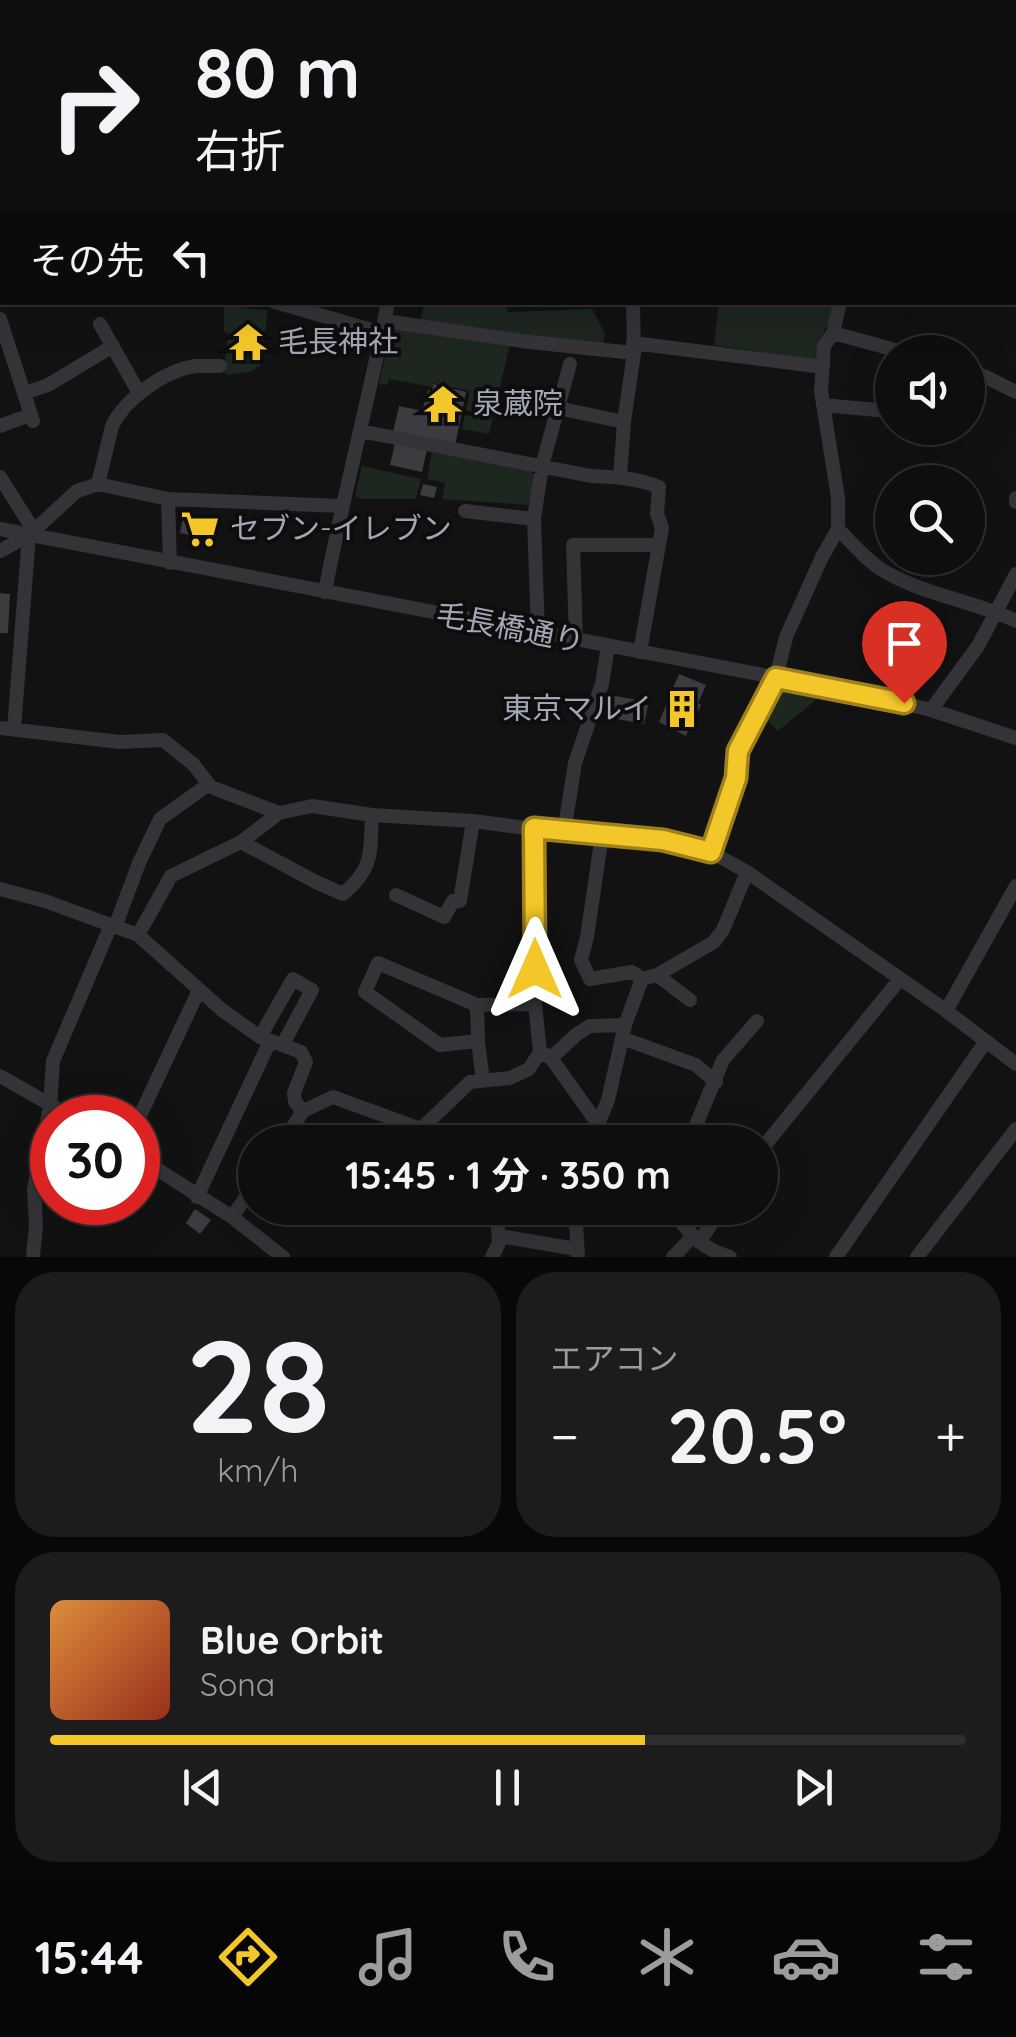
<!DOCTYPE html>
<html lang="ja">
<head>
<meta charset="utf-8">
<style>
	:root { --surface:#0e0e0e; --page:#1c1c1c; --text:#f1f3f6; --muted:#9b9c9e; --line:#2e2e2e; --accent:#f3c62a }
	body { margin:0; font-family:Quicksand,"Noto Sans JP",sans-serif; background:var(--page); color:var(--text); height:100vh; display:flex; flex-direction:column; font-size:38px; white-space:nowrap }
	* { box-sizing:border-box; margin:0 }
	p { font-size:32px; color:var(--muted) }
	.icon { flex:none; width:55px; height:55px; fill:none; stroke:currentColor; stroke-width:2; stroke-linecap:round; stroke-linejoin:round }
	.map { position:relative; height:1257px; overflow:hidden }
	.side { display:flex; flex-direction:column; gap:15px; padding:15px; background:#080808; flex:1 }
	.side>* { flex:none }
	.hud { position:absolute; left:0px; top:0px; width:1018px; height:305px; box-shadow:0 10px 40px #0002,0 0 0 2px var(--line); background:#0e0e0e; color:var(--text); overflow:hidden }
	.buttons { position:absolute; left:875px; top:335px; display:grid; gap:20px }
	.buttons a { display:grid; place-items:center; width:110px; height:110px; border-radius:50%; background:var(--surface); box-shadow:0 10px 40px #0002,0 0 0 2px var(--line); font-size:50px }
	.speed { position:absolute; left:30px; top:1095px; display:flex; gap:20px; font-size:50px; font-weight:700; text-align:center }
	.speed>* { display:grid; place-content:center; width:130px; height:130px; border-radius:50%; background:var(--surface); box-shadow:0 10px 40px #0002,0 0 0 2px var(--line); line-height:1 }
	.speed .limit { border:15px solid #d22; background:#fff; color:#111 }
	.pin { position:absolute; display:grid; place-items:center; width:85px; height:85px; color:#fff; margin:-102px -42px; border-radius:50% 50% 50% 0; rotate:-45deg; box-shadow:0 0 10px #0007 }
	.pin .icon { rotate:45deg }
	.me { position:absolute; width:110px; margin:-55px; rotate:0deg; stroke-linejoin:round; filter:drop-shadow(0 0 8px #0008) }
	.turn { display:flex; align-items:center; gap:35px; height:210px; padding:0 30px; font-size:45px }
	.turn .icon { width:130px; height:130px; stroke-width:2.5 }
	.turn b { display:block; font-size:70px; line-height:85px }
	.then { display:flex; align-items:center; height:95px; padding:0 30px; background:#0003; gap:20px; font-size:38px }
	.big { font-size:75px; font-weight:700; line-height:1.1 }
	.side .card { flex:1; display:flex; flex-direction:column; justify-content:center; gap:15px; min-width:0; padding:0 35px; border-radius:40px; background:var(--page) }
	.side .dial { align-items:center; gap:0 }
	.dial b { font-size:130px; line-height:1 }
	.song { display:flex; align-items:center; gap:30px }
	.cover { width:120px; height:120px; border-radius:15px; background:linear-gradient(135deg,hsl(30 70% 55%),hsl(10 70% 35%)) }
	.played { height:10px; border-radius:5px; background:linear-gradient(90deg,var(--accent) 65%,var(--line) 65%) }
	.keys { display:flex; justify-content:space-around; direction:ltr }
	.heat { display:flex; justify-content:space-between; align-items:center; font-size:55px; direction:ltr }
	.side .tiles { flex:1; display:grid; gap:15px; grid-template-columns:1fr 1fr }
	.card:last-child { grid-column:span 2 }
	.trip { position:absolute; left:238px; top:1125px; width:540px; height:100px; border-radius:50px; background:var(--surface); box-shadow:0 10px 40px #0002,0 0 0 2px var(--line); font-weight:700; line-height:100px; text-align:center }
	.tab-bar { display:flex; height:160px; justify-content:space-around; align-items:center; background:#060606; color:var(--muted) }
	.tab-bar .icon { width:70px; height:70px }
	.tab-bar .current { color:var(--accent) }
	.tab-bar b { font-size:45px; color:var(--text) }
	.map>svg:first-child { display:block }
	.green { fill:#1e2620 }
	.building { fill:#3c3c40 }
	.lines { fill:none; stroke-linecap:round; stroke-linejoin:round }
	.minor { stroke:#333338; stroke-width:14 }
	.route-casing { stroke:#9e811b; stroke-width:25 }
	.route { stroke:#f3c62a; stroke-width:18 }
	.labels { text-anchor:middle; stroke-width:8; stroke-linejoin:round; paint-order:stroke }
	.poi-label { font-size:30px; fill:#a3a6b4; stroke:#0d0d0e; text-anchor:start }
	.street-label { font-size:30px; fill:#a3a6b4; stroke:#0d0d0e }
</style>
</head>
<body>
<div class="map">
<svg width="1016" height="1257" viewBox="0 0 1016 1257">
	<rect width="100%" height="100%" fill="#121213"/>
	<path class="green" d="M224,303h23v6l21,1 -8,56 -11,6 -23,3 -2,-5 4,-35 -1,-3h-3z
		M424,303h84l-1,9 85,-3 13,25 -3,13 -182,-24z
		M719,303h115l-2,12 -14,29v17l-104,-16z
		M392,327l118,17 -21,90 -27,-5 8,-38 -37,-8 -1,4 -43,-8 -2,6 -8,-1z
		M432,451l98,19 3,4 -1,29 -3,2 -87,-6 3,-16 -18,-4z
		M362,466l59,13 -5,20h-55l-6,-3z
		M787,690l28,7 2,2 -39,32 -12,-12 11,-24z"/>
	<path class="building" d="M433,384l33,8 -11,54 -62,-14 6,-26 28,6 1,-3 -5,-1 5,-18 4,2z
		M395,443l32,7 -5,22 -32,-7z
		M423,484l14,3 -3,11 -14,-3z
		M183,518l35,6 -2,13 -26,-4 -1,2 -9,-2z
		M0,593l10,1 -2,39h-8z
		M679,674l27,11 -8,18 3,2 -4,9 -3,-1 -8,23 -27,-14z
		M610,695l33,6 -1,3 6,1 -4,19 -38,-7z
		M195,1209l16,11 -11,14 -14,-11z"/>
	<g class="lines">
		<path class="minor" d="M483,0l12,2
			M113,2l1,-2
			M228,2l1,-2
			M349,2l1,-2
			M411,2l1,-2
			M816,2l1,-2
			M0,57h2
			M1015,107l1,-4
			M0,118h2
			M0,142l2,1
			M0,176h2
			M0,233h2
			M275,302l107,31
			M0,319l33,102
			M385,321l144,21 105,11
			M100,324l39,69
			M833,333l70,19
			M633,343l190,24
			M968,371l18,6 30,15
			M25,393l23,-8 65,-39
			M524,401l100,21 -4,55
			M823,405l65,6 4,-52
			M624,422l10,-69 -1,-51
			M0,426l30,-11
			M360,431l231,45c24,1 46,2 68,11l-2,27 5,14 -22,124
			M0,477l34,54
			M98,484l14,-58c13,-27 53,-56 84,-60 8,0 16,0 24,0
			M1016,498v4
			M168,499l173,7
			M465,511l69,8
			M0,529l873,167 58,14 85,28
			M838,529c14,14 29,32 46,42 40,24 90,30 132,50
			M0,551l29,-16
			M325,592c18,-97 44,-192 63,-290
			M538,633l-4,-114 8,-53 28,-102
			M576,640l-3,-95h86
			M931,710l47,-64 38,-72
			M0,728l120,14 43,-2 30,24 18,23 68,26 33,-7 60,9 101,6 91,12 99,7 48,12 36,20 194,135 75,57
			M14,729l15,-194 48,-44 21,-7 70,15 2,64
			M564,833l11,-70 27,-79 6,-38
			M602,835l-15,102 -6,23 9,19 42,-7 10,7 15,-4 33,25
			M241,842l75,40 27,12c31,-26 27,-41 29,-79
			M711,852l25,-74 2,-27 38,-73 10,-41 36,-80 16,-28v-31l-17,-107 3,-45 9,-13 7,-31
			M0,889l45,12 93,34 84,75 38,27 41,15 5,10 -12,31 1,9 8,9 -20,31
			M396,895l48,22 9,-16h7l13,-80
			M115,927l24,-64 21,-44 49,-35
			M138,935l33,-59 70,-34 38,-29
			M657,975l57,-33 9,-12 24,-58
			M477,1005l1,36 -38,4 -75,-53 13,-29 99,42 58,-1
			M946,1011l70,-125
			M260,1037l33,-58 19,11 -29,54
			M622,1038l74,27 20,17
			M478,1041l5,40
			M540,1052l11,6 47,66
			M551,1058l26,-24 13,-8 35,-1
			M0,1076l74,42
			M303,1111l30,-14 88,32 14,13
			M138,1120l61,-130
			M421,1129l49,-47 40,-4 19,-9 11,-17 -5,-48v-175
			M336,1142l8,-8 9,8
			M379,1142l26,-17
			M583,1142l15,-18 10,-24 17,-75 17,-46
			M689,1142l34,-82 34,-39
			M760,1151l140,-172
			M138,1157l94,60 51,40
			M197,1197l73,-156
			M487,1208l9,15 21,-15
			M575,1208l3,48
			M670,1208c19,24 29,40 60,49
			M232,1217l23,-33
			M500,1236l76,13
			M699,1242l23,-34
			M33,1257l3,-32 -2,-36 16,-83 3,-45 58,-136
			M492,1257l7,-14 -1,-14
			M673,1257l20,-21
			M836,1257l150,-216
			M917,1257l99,-128"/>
	</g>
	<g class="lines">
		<g class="route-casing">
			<path id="route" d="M535,969l-1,-141 129,12 48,12 25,-74 2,-27 38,-73 128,25"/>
		</g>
		<use href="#route" class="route"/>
	</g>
	<defs>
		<g id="temple-bare" transform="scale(3)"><path d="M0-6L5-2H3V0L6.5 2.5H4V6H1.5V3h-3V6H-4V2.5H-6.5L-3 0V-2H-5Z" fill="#f3c62a" stroke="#0d0d0e" stroke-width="2.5" paint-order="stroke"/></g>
		<g id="supermarket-bare" transform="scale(3)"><path d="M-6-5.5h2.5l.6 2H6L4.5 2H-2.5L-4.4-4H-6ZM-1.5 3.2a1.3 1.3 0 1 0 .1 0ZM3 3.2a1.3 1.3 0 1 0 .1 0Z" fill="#f3c62a" stroke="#0d0d0e" stroke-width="2.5" paint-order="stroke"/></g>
		<g id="building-bare" transform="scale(3)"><path d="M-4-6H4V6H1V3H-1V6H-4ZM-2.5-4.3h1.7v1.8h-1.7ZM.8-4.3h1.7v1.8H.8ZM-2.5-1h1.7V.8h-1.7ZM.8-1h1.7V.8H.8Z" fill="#f3c62a" stroke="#0d0d0e" stroke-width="2.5" paint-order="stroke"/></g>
	</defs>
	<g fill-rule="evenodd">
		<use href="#temple-bare" x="248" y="342"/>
		<use href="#temple-bare" x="443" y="404"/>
		<use href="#supermarket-bare" x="200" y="529"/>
		<use href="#building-bare" x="682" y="709"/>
	</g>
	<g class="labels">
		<g class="poi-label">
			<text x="278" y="352">毛長神社</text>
			<text x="473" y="414">泉蔵院</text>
			<text x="230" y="539">セブン-イレブン</text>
			<text x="652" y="719" text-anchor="end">東京マルイ</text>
		</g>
		<g class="street-label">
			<text transform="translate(510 628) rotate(11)" y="10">毛長橋通り</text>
		</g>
	</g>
</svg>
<div class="buttons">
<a><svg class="icon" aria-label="sound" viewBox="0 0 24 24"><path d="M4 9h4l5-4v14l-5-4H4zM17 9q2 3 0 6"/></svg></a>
<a><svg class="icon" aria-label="search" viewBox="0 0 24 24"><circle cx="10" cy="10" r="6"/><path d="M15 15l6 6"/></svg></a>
</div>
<div class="speed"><div class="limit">30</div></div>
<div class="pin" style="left:904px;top:703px;background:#d93025"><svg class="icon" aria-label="arrive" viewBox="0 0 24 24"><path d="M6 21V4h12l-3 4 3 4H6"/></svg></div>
<svg class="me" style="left:535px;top:969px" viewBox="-20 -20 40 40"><path d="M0-17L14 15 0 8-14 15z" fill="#f3c62a" stroke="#fff" stroke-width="4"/></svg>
<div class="trip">15:45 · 1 分 · 350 m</div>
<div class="hud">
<div class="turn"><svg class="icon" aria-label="right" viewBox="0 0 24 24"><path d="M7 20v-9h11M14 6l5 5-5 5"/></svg><div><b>80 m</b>右折</div></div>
<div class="then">その先<svg class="icon" aria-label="left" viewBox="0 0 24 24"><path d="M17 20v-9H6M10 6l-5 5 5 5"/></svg></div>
</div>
</div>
<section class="side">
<div class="tiles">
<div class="card dial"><b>28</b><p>km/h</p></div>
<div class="card"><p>エアコン</p>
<div class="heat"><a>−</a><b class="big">20.5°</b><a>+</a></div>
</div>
<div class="card">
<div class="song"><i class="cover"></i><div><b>Blue Orbit</b><p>Sona</p></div></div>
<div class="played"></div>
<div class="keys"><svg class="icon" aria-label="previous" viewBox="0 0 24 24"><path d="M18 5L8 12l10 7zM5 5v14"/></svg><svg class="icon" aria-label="pause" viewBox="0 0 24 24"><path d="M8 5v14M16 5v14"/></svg><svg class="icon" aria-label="next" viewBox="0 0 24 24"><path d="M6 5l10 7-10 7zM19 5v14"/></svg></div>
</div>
</div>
</section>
<nav class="tab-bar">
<b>15:44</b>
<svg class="icon current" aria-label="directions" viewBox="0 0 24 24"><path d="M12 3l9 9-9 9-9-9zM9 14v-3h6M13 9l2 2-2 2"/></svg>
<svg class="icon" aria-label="music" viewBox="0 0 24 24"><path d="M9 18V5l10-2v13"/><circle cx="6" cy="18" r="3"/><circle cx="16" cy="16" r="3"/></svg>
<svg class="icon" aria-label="phone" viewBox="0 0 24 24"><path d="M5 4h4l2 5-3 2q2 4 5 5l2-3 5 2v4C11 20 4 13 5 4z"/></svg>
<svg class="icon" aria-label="climate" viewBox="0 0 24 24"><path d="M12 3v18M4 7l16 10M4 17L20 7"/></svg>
<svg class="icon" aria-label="car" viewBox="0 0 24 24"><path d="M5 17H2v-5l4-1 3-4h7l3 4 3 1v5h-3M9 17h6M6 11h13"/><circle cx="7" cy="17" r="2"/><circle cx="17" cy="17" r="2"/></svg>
<svg class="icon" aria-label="filters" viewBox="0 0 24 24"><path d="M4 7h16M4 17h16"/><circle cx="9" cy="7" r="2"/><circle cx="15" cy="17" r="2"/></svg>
</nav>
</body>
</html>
